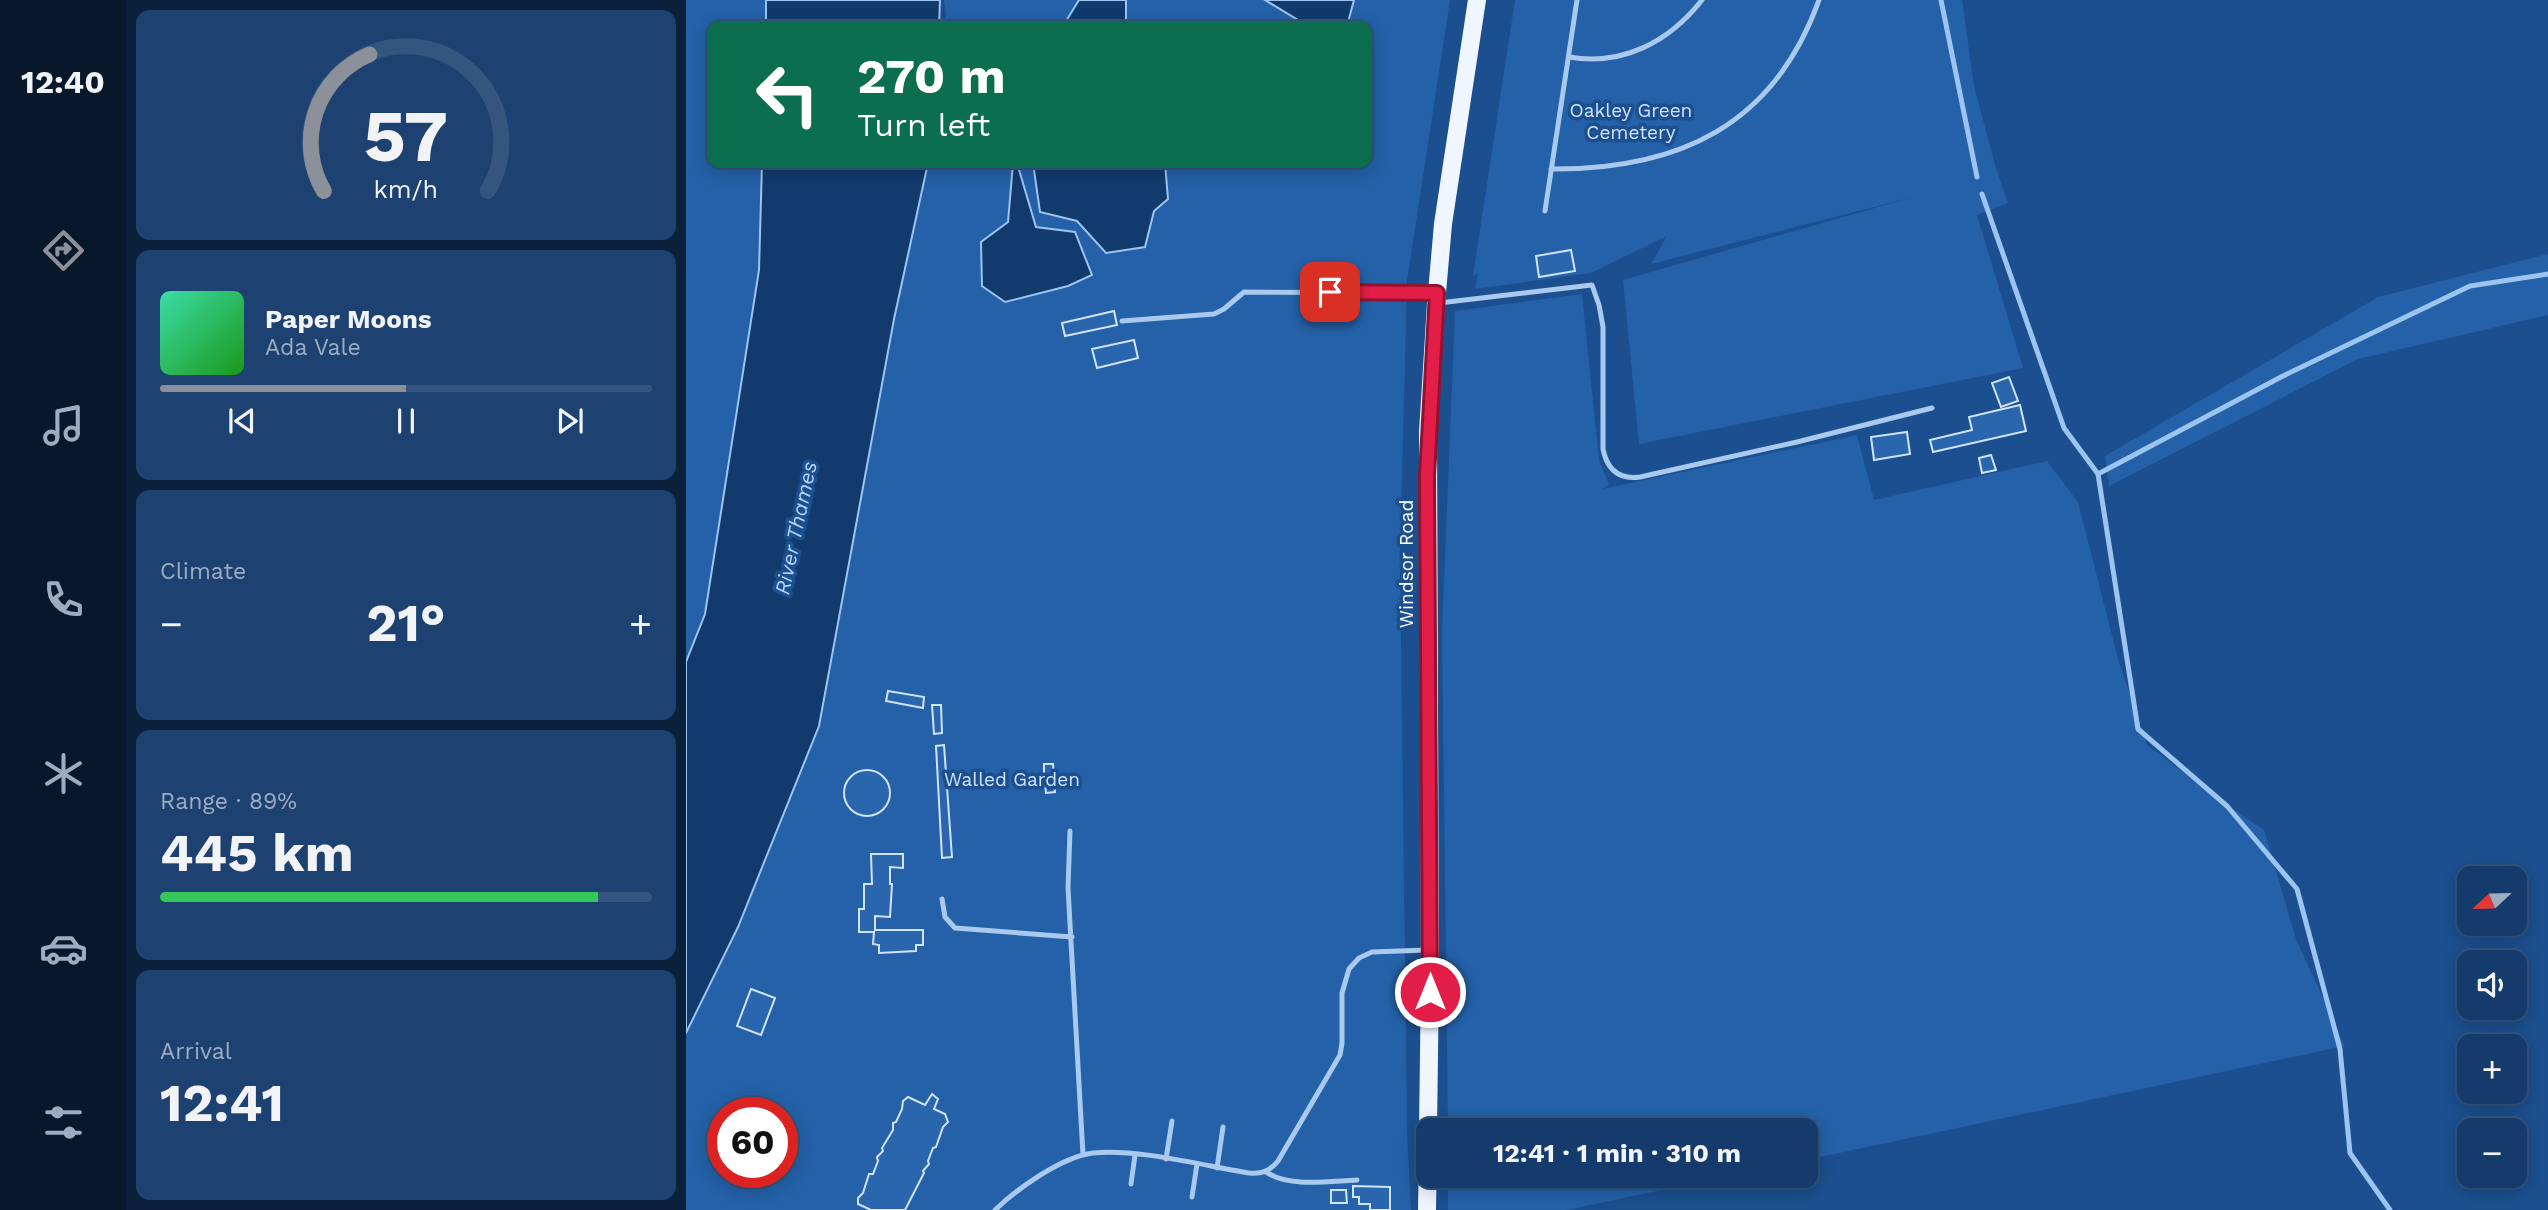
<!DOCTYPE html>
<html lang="en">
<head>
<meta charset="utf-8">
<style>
	:root { --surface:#143b6b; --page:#1d4271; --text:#f1f3f6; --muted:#9dadc1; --line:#33557e; --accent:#8c9099 }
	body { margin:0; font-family:"Work Sans",sans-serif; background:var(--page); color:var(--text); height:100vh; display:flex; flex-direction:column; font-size:26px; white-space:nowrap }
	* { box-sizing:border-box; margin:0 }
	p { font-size:23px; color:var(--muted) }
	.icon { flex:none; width:38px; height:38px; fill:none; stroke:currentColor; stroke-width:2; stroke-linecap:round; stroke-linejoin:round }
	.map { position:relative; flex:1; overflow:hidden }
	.details { display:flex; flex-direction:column; gap:10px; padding:10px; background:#0b203b; width:560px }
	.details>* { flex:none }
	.guide { position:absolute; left:21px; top:21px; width:665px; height:147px; border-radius:14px; box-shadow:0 4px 18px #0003,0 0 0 2px var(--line); background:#0b6e4f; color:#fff; overflow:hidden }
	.needle { width:46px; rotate:248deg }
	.buttons { position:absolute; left:1771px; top:866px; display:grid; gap:14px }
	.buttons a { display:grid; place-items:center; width:70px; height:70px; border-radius:14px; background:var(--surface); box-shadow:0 4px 18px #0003,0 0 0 2px var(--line); font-size:35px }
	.speed { position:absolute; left:21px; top:1097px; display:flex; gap:14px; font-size:35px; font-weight:700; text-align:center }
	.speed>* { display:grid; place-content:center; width:91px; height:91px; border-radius:50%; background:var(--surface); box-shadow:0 4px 18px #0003,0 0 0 2px var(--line); line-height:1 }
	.speed .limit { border:10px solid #d22; background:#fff; color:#111 }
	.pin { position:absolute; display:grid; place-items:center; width:60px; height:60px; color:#fff; margin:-30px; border-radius:14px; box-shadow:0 4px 10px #0006 }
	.me { position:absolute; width:77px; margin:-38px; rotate:0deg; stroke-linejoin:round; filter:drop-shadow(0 0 5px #0008) }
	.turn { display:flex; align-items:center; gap:24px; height:147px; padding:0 35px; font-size:32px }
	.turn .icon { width:91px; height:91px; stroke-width:2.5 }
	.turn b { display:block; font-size:49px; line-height:60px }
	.big { font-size:52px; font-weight:700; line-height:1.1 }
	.details .tile { flex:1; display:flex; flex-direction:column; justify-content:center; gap:10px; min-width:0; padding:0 24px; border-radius:14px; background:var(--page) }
	.details .dial { align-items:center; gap:0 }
	.dial svg { height:182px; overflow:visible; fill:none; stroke:var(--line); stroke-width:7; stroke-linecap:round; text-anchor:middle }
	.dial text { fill:var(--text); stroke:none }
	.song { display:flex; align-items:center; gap:21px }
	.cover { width:84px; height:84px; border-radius:10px; background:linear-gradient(135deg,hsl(160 70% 55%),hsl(120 70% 35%)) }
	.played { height:7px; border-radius:4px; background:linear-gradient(90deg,var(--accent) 50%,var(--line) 50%) }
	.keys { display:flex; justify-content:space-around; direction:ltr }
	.heat { display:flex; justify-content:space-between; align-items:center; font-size:38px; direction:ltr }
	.charge { height:10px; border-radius:5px; background:linear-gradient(90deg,#34c759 89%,var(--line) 0) }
	.trip { position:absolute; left:730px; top:1118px; width:402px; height:70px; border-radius:14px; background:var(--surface); box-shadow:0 4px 18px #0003,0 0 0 2px var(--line); font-weight:700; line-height:70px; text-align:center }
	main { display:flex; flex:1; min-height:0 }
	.tab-bar { display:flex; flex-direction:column; width:126px; justify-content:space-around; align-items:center; background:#08182b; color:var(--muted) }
	.tab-bar .icon { width:49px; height:49px }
	.tab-bar .selected { color:var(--accent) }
	.tab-bar b { font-size:32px; color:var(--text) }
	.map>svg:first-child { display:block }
	.green { fill:#2461a8; fill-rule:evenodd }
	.water { fill:#123a6d; stroke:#9cc4f0; stroke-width:2 }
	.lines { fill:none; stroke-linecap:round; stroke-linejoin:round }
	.stream { stroke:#9cc4f0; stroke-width:5 }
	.building { fill:#2a66ad; stroke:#cfe3fa; stroke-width:2 }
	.lane { stroke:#a9c9ee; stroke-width:5 }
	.primary { stroke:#f0f6ff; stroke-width:18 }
	.route-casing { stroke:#92132f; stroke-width:18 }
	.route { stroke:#e11d48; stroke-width:12 }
	.labels { text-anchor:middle; stroke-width:7; stroke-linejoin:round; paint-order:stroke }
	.park-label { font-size:19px; fill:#cfe3fa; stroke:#1b4f8f }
	.street-label { font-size:19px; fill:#fff; stroke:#1b4f8f }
	.water-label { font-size:21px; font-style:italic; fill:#b5d3f5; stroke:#1b4f8f }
</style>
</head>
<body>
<main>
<nav class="tab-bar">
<b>12:40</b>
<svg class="icon selected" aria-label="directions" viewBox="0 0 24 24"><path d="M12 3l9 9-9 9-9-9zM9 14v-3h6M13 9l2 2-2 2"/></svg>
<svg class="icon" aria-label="music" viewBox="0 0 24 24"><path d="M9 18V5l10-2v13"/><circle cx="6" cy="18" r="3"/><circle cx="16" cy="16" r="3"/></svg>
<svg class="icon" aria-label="phone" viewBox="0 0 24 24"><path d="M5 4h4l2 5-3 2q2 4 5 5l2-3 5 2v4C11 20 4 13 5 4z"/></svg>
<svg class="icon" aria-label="climate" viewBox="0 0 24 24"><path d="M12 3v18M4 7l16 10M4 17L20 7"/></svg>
<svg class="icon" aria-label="car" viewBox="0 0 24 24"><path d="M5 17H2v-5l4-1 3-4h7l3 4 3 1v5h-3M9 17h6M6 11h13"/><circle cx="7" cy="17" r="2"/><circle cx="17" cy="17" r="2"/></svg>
<svg class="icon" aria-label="filters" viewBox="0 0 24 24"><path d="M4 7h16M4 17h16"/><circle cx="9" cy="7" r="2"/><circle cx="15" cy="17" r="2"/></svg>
</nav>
<section class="details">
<div class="tile dial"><svg viewBox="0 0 100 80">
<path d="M14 69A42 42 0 1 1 86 69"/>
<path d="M14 69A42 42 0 0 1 34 9" stroke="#8c9099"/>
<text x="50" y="56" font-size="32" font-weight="700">57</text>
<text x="50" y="72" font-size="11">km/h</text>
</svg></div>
<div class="tile">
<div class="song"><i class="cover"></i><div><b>Paper Moons</b><p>Ada Vale</p></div></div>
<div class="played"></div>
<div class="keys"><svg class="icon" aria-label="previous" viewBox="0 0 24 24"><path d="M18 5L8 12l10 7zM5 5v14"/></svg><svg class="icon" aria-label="pause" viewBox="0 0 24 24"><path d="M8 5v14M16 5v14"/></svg><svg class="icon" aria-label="next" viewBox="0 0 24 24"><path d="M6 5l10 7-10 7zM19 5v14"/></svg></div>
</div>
<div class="tile"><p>Climate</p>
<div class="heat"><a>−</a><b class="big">21°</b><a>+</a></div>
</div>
<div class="tile"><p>Range · 89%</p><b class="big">445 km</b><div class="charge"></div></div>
<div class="tile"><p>Arrival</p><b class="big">12:41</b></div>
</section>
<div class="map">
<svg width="1862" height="1210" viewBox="0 0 1862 1210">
	<rect width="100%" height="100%" fill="#1b4f8f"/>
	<path class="green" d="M0,0h80v26h-54v137h50l-3,107 -54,344 -19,48z
		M258,0h506l-43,281 -7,275 7,576 4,78h-725v-177l52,-106 81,-201 75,-407 32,-156h441v-137h-422l1,-11zM37,1113h59v59h-59z
		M829,0h447l12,86 22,82 12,35 -31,12 46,153 -384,76 -16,-164 290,-83 -262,67 16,-28 -76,37 -116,16 3,-16 -5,3z
		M1862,254v61l-190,44 -249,127 -4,-30 273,-159z
		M896,294l17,166 10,25 -7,4 255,-54 17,65 173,-39 31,41 40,157 29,86 80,60 37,25 32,109 49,107 -539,114v-30h-358l-6,-499 13,-320z
		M762,1176h280l-161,34h-119z"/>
	<path class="water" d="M80,0h174l-1,26h-173z
		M393,0h47v26h-63z
		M579,0h89l-7,26h-39z
		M76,163h166l-34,156 -75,407 -81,201 -52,106v-371l19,-48 54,-344z
		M327,163h4l19,64 39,5 17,43 -24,11 -63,16 -23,-16 -1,-44 27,-20z
		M347,163h132l3,36 -14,12 -9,36 -39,6 -29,-32 -37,-9z"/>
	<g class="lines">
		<path class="stream" d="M1255,0l36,177
			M1296,194l82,234 34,46 183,-97 189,-91 78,-12
			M1412,474l40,255 89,77 70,83 43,160 10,104 40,57"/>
	</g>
	<path class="building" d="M885,250l4,21 -36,6 -3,-21z
		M428,311l3,14 -52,11 -3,-13z
		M448,340l4,18 -41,10 -5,-19z
		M1323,377l9,24 -17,6 -9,-24z
		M1334,405l6,26 -93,21 -3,-12 42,-10 -3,-13z
		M1221,432l3,22 -36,6 -3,-23z
		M1305,455l5,15 -14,3 -3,-15z
		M202,691l36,6 -1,11 -37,-7z
		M246,705h9l1,28 -8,1z
		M258,745l8,112 -10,1 -6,-112z
		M358,764h9l2,28 -9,1 -1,-10h-3v-4l-1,-4h3z
		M158 793a23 23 0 1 1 46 0a23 23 0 1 1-46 0Z
		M185,854h32v14l-13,-1v17h2l-2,33 -15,-1v14h48v15h-7v6l-37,2v-8l-6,-1 1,-12h-15v-23h5v-25h8z
		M65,989l24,9 -14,37 -24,-9z
		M246,1094l6,5 -4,10 11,5 3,8 -5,5 -7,20 -3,1 -5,13 1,3 -6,7 1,2 -19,37h-34l-13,-6v-6l5,-5 6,-19h4l5,-13 -1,-4 6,-6 -1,-3 11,-18v-7l3,-1 6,-13 1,-8 5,-4 17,8z
		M667,1186l37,1v23h-20v-6h-11v-7h-6z
		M645,1190h15l1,13h-16z"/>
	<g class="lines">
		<path class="lane" d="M883,57c54,9 100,-15 133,-57
			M865,169c127,1 223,-43 268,-169
			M859,211l32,-211
			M753,303l153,-18 7,20 4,22v122c4,20 15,31 37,28l157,-35 135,-34
			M436,321l92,-7 10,-5 20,-17 188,1
			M384,831l-2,57 15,267
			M256,899l3,18 10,11 117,9
			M480,1159l6,-38
			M531,1168l6,-41
			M580,1172c23,16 64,9 91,8
			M445,1184l4,-29
			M506,1197l5,-33
			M309,1210c22,-21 66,-53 98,-57 42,-5 113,13 156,20 13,1 21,-2 29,-12l62,-106 2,-12v-50l7,-24 10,-11 13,-6 55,-2"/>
		<path class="primary" d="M742,1130l2,-153 -2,-545 8,-128 7,-80 34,-224
			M741,1210l1,-59"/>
	</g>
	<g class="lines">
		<g class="route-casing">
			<path id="route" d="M644,292l107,1 -10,183 3,516"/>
		</g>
		<use href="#route" class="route"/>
	</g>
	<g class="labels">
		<g class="park-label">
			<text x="945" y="117">Oakley Green<tspan x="945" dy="22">Cemetery</tspan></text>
			<text x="326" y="786">Walled Garden</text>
		</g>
		<g class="street-label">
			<text transform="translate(720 564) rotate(-90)" y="7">Windsor Road</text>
		</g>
		<g class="water-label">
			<text transform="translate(110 528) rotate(-78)" y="7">River Thames</text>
		</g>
	</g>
</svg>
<div class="buttons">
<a><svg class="needle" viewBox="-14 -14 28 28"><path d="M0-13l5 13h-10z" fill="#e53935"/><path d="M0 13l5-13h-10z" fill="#9dadc1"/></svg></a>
<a><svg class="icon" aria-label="sound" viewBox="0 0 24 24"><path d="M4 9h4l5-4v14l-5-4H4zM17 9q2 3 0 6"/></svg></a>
<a>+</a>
<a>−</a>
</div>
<div class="speed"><div class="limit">60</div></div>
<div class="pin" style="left:644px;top:292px;background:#d93025"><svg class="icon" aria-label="arrive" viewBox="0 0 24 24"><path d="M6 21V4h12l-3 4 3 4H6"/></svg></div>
<svg class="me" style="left:744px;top:992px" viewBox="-20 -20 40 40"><circle r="17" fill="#e11d48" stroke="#fff" stroke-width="3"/><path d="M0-11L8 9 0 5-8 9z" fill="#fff"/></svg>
<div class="trip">12:41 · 1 min · 310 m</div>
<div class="guide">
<div class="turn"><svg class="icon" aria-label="left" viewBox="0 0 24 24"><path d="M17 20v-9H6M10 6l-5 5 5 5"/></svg><div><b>270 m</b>Turn left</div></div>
</div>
</div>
</main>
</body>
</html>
